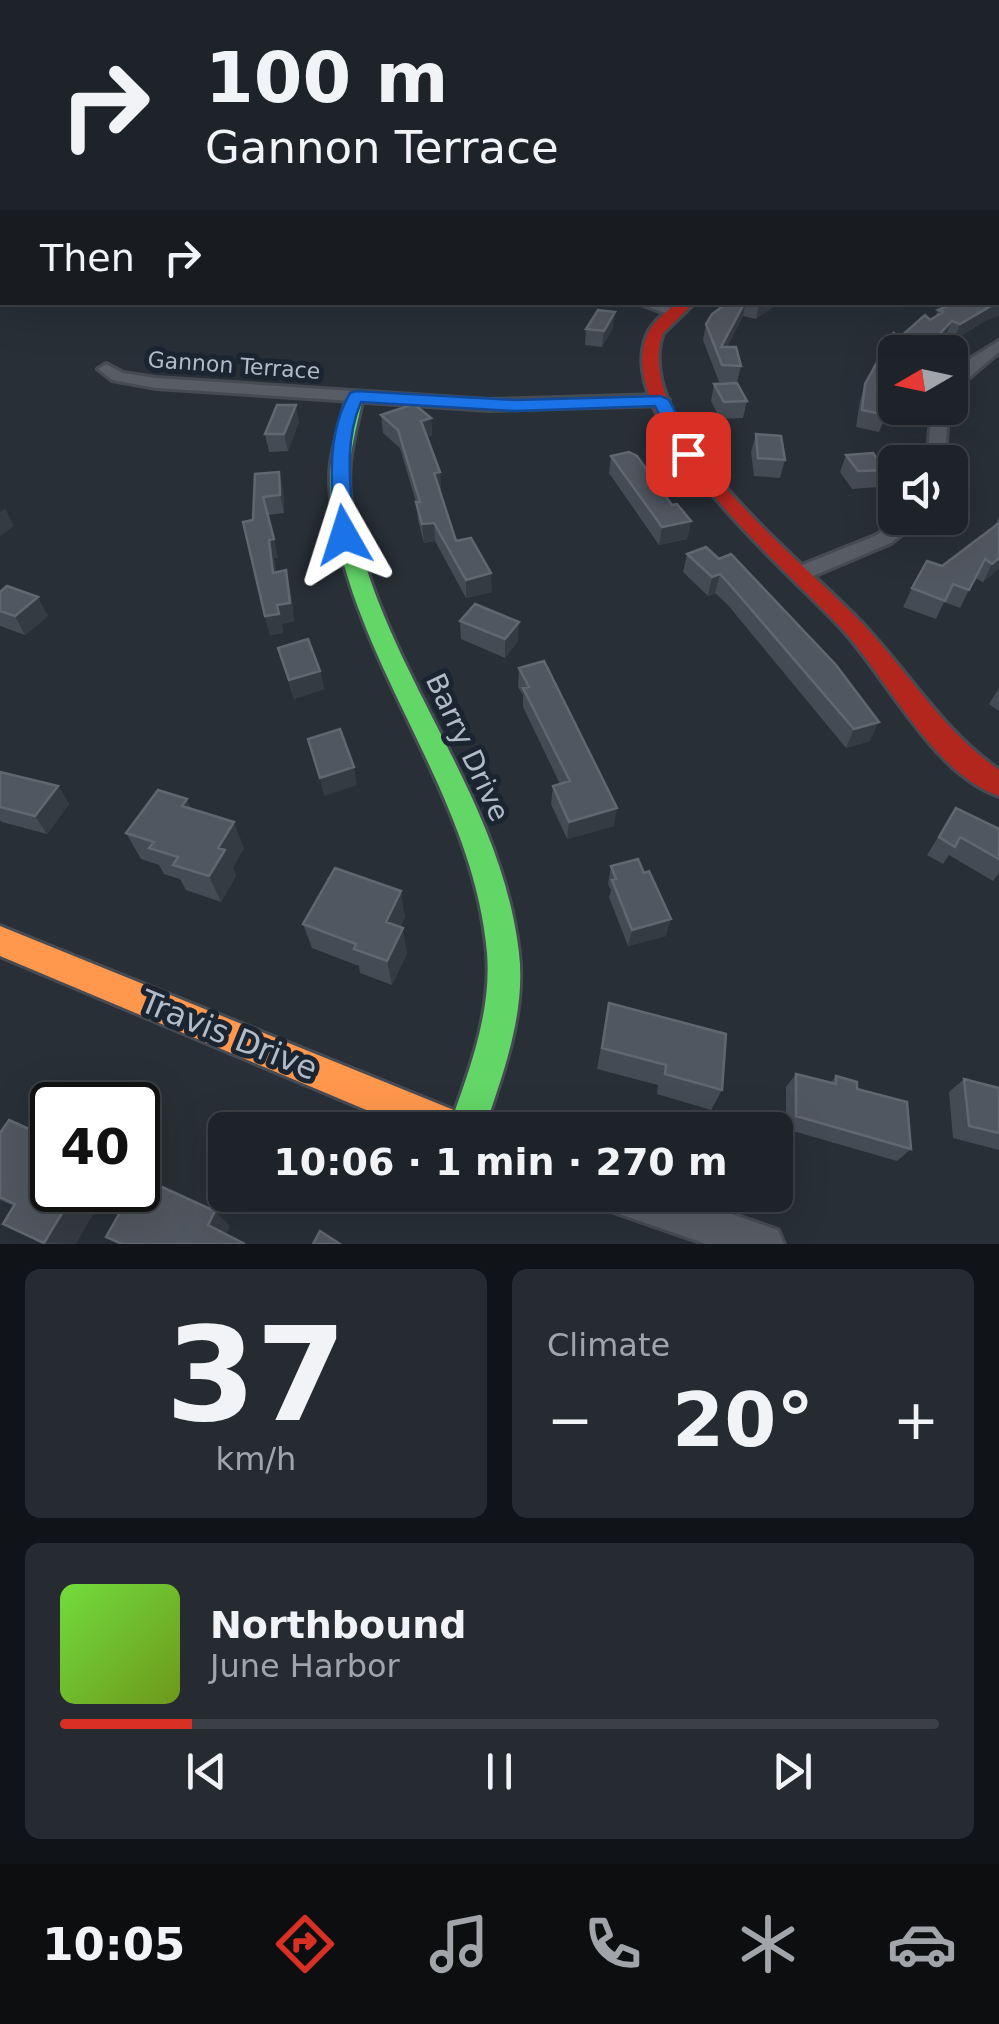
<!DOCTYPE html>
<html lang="en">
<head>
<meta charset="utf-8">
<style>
	:root { --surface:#1e2329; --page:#262b31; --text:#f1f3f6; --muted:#a1a4a8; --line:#3c4046; --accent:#d93025 }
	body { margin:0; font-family:"DejaVu Sans",sans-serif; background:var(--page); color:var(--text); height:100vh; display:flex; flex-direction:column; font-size:38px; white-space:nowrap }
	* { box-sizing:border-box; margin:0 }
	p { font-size:32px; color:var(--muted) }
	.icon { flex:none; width:55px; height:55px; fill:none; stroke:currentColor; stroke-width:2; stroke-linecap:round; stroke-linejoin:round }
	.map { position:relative; height:1244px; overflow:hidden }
	.side { display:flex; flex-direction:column; gap:25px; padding:25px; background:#101317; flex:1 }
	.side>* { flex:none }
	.guide { position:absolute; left:0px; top:0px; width:1000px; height:305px; box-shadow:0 10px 40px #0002,0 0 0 2px var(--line); background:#1e2329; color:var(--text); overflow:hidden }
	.needle { width:65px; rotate:261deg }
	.controls { position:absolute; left:878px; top:335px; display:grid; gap:20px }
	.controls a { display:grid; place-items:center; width:90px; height:90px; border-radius:15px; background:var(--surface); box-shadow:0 10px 40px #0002,0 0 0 2px var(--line); font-size:50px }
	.speed { position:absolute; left:30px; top:1082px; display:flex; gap:20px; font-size:50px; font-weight:700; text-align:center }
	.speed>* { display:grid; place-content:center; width:130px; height:130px; border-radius:50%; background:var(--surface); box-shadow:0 10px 40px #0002,0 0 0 2px var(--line); line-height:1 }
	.speed .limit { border:5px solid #111; border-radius:15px; background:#fff; color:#111 }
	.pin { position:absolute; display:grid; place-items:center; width:85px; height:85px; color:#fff; margin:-42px; border-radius:20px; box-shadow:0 5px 15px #0006 }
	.me { position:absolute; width:110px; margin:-55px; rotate:354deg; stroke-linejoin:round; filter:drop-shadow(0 0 8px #0008) }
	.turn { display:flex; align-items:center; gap:35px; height:210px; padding:0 40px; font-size:45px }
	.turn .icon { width:130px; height:130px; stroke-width:2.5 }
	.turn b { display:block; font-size:70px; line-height:85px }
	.then { display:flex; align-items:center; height:95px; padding:0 40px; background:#0003; gap:20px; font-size:38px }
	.big { font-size:75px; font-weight:700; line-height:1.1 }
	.side .tile { flex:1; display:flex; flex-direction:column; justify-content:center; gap:15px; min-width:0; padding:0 35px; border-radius:15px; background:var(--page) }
	.side .dial { align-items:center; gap:0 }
	.dial b { font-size:130px; line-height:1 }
	.song { display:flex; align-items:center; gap:30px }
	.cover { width:120px; height:120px; border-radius:15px; background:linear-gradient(135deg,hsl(100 70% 55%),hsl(80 70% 35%)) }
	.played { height:10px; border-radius:5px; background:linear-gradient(90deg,var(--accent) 15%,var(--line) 15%) }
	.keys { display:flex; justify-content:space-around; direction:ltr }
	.heat { display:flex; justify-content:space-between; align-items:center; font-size:55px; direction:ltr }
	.side .tiles { flex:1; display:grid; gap:25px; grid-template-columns:1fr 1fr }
	.tile:last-child { grid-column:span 2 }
	.trip { position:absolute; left:208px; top:1112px; width:585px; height:100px; border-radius:15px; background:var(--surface); box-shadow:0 10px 40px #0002,0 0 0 2px var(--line); font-weight:700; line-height:100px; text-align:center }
	.menu { display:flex; height:160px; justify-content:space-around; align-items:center; background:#0c0e10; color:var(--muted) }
	.menu .icon { width:70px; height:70px }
	.menu .current { color:var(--accent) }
	.menu b { font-size:45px; color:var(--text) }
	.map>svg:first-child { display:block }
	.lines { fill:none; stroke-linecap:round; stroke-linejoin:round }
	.street-casing { stroke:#464b53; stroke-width:6 }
	.fast-casing { stroke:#464b53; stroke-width:6 }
	.slow-casing { stroke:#464b53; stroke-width:6 }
	.jam-casing { stroke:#464b53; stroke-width:6 }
	.street { fill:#585d65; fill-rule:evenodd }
	.fast { fill:#63d668; fill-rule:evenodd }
	.slow { fill:#ff974d; fill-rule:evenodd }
	.jam { fill:#b3261e; fill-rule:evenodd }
	.wall { fill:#454b54 }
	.shaded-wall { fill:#353b43 }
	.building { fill:#515760; stroke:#606770; stroke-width:2.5 }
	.route { fill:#1a73e8; stroke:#114b97; stroke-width:2.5 }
	.labels { text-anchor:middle; stroke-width:10; stroke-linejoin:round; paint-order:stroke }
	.far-street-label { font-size:22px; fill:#b2bbc8; stroke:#1b2531 }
	.street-label { font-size:28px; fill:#b2bbc8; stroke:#1b2531 }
	.near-street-label { font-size:32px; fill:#b2bbc8; stroke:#1b2531 }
</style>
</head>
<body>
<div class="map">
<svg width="999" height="1244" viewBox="0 0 999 1244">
	<rect width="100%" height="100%" fill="#282f37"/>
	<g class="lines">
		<g class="street-casing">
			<path id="street" d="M0,258l2,1v8l-2,-1z
				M635,302h22l23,10 -7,4z
				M999,341v11l-49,42v-15l18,-19z
				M106,364l17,9 33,5 333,22 172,-5 8,5 -8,5 -172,5 -333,-22 -44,-8 -14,-11z
				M932,408h16l-3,54h-18z
				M900,518h22l-31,25 -85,36 -7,2 -11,-7 4,-5 85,-34z
				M600,1195h77l101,35 6,14h-78l-101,-35z"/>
		</g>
		<g class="fast-casing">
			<path id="fast" d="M355,391l8,5c-4,22 -11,45 -13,67 -4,33 6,72 16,104 42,132 137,245 153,386 7,60 -16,121 -35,177h-36c20,-56 44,-117 39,-177 -12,-140 -104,-253 -142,-385 -9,-32 -18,-71 -14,-105 3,-22 11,-45 16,-67z"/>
		</g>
		<g class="slow-casing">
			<path id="slow" d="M998,143h1v6h-1z
				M0,926l471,191 5,13h-62l-414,-174z"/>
		</g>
		<g class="jam-casing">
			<path id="jam" d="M679,302h16l-32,31c-34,92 138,227 195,286 49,50 83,111 141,151v26c-65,-22 -111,-116 -156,-166 -53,-58 -232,-208 -196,-295 6,-14 20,-24 32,-33z"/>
		</g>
		<use href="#street" class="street"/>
		<use href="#fast" class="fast"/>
		<use href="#slow" class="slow"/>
		<use href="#jam" class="jam"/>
	</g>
	<path class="wall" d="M0,158h2v87l-2,-1z
		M729,302h46l-1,4 -18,13 -13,-3 -16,31 14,19 -4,16h-18l-16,-42 3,-16z
		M938,310l47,11 -31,19 -9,-3 -14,15h-36v37l-7,-2 -2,28 -7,17 -23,-5 4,-26 5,-17 29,-31 5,-15 36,-21z
		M613,328l-11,19 -17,-2 1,-16z
		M714,384l33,17 -4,17 -23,1 -9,-18z
		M381,415l50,3 1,17 -5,2 13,35 1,18h-2l17,51 36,51 -26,6 -31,-57 -11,2 -6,-23 -2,-18 -16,-54 -17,-15z
		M299,422l-11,29 -19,1 -4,-18z
		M756,434l29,26 -5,18 -26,-2 -3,-24z
		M846,455l39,15 -7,17 -26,2 -12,-17z
		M611,456l80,65 -4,18 -28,6 -50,-72z
		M255,474l28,15 1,24 -16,2 10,43h-4l2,14 14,17 4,32 -12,3 1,9 -13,2 -5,-19 -12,-96z
		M999,516v52l-16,14 -8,-4 -15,30 -16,-6 -8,17 -33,-12 9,-19 83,-62z
		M706,547l164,194 -24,7 -119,-144 -12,-11 -7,3 -25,-24 4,-18z
		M0,592l48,24 -23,19 -25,-9z
		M460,621l58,20 -13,17 -44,-19z
		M278,648l42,23 4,18 -30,10z
		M519,668l95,158 -47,13 -16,-35 2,-18 7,-2 -37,-77v-12l-5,-8z
		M999,688v23l-10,-7z
		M0,772l58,14 11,18 -22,30 -45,-12 -2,-2z
		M956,808l43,21v44l-6,8 -44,-26 -6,9 -16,-9z
		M192,809l52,39 -11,19 3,9 -15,26 -35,-12 -6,-11 -16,-5 -5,-9 -18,-6 -15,-26z
		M611,866l33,7 22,63 -38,10 -19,-49 2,-7 -3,-6z
		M405,917l-5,10 7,26 -15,32 -32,-12 -1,-7 -47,-18 -9,-24z
		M609,1003l113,87 -11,20 -54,-16 1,-9 -61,-16z
		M796,1074l35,8 5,-6 21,13 54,60 -14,12 -111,-32v-42z
		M964,1079l35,9v62l-46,-12 -4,-46z
		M0,1133l76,111h-34l-39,-20 11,-18 -14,-6z"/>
	<path class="shaded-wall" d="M746,302l-3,14 -23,44 1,-13z
		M761,302h14l-1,4 -18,13 3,-15z
		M999,303v13l-14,5 -31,19 6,-16 31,-18z
		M615,312l-2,16 -11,19 2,-16z
		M952,321l-7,16 -14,15h-5l2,-6z
		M296,405l3,17 -11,29 -4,-17z
		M431,418l1,17 -10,4 -1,-18z
		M279,472l4,17 1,24 -4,-18z
		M440,472l1,18h-6l-1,-17z
		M5,508l9,18 -14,10v-24z
		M691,521l-4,18 -28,6 3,-18z
		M434,523l1,18 -11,2 -2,-19z
		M274,539l4,19h-4l4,33 -5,-18 -4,-33z
		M999,558v10l-16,14 9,-18z
		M286,570l8,51 -12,3 1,9 -13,2 -5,-19 12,-11z
		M491,573l1,19 -26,6v-18z
		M720,574l-5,19 -7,3 4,-19z
		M38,597l10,19 -23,19 -10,-19z
		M519,622l-1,19 -13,17v-19z
		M320,671l4,18 -30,10 -5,-19z
		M879,722l-9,19 -24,7 8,-19z
		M354,767l3,18 -33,11 -4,-18z
		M58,786l11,18 -22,30 -12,-18z
		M187,799l12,26 -17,-19z
		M617,808l-3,18 -47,13 2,-17z
		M234,822l10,26 -11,19 3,9 -15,26 -12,-26 9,-28z
		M401,891l4,26 -14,30 -5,-25z
		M671,919l-5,17 -38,10 4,-16z
		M403,928l4,25 -15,32 -5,-24z
		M76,1190h31l-31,54 -32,-1z
		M215,1211l15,15 -6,14 -16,-15z"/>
	<path class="building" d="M0,158h2v27h-2z
		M2,188v45l-2,-1v-42z
		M998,289h1v14l-8,3 -31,18 -8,-3 -24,25 -10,-2 -4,8h-19v19l-5,-1 -4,45 -24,-5 3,-26 29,-52 -2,23 12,-15 -5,-2 26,-23 5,5 13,-8 -5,-2 18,-8h42z
		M729,302h16l-24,45h15l5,19 -19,-1 -16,-41 6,-10z
		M598,310l17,2 -11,19 -18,-2z
		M737,383l10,18 -23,1 -10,-18z
		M414,404l17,14 -10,3 19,51 -6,1 22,68 15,-3 20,35 -25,7 -32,-57 -12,1 -6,-22h4l-22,-72 -17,-15z
		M277,405h19l-12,29h-19z
		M756,434l25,2 4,24 -27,-2z
		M629,452l8,4 35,49 5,-1 14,17 -29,6 -51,-71z
		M873,453l12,17 -27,1 -12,-16z
		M279,472l1,23 -17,2 11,42 -5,1 4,33 13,-3 4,33 -13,2 2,9 -14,2 -22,-94 10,-2 2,-46z
		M999,523v35l-7,6 -7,-5 -16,31 -16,-6 -8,17 -33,-13 15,-27 15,5z
		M706,547l13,12 12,-5 105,111 43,57 -25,7 -123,-143 -11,-12 -8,3 -25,-23z
		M7,586l31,11 -23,19 -15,-5v-19z
		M475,604l44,18 -14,17 -45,-18z
		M308,639l12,32 -31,9 -11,-32z
		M544,661l73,147 -48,14 -16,-36 17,-5 -47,-93 6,-1 -10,-19z
		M340,729l14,38 -34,11 -12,-39z
		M0,772l58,14 -23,30 -35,-9z
		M158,790l29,9 -5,7 52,16 -16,26 7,2 -16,26 -36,-11 5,-8 -29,-9 5,-6 -28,-9z
		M956,808l43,21v30l-39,-22 -5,10 -16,-10z
		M638,859l6,14 5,-2 22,48 -39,11 -20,-50 4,-1 -5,-13z
		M335,868l66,23 -15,31 17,6 -16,33 -33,-12 2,-5 -53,-20z
		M609,1003l117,31 -4,56 -57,-16 1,-9 -64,-17z
		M796,1074l40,10v-8l21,6v7l50,13 4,47 -115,-33z
		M964,1079l35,9v45l-30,-7z
		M9,1120l40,18 3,-6v58h24l-32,53 -41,-19 12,-20 -15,-7v-64z
		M140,1177l75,34 -7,14 37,19h-123l-16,-7 27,-47h5v-9z
		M320,1231l20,13h-27z"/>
	<linearGradient id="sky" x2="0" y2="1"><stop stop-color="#161a1e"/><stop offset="0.42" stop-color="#424d5e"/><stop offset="1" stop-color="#424d5e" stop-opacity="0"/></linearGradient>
	<rect width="999" height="304" fill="url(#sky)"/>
	<path class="route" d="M356,391l160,9 145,-4 8,4 28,54 -3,4h-12l-27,-52 -139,5 -155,-9c-18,42 -10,88 -7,133l-10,6 -10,-6c-2,-48 -9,-99 16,-142z"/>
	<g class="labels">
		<g class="far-street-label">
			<text transform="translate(234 365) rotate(4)" y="8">Gannon Terrace</text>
		</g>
		<g class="street-label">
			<text transform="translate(468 747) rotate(65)" y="10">Barry Drive</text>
		</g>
		<g class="near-street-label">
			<text transform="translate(229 1035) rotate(22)" y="11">Travis Drive</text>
		</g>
	</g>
</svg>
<div class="controls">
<a><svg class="needle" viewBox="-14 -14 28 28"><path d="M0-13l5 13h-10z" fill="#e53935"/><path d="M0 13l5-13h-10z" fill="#a1a4a8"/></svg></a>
<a><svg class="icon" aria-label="sound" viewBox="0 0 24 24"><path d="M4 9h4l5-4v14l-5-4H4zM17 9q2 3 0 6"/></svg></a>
</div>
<div class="speed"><div class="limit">40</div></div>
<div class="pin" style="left:688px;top:454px;background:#d93025"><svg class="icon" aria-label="arrive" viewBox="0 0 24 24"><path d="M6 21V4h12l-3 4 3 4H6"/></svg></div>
<svg class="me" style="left:344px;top:535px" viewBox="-20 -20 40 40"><path d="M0-17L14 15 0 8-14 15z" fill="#1a73e8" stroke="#fff" stroke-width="4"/></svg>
<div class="trip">10:06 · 1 min · 270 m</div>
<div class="guide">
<div class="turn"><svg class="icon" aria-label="right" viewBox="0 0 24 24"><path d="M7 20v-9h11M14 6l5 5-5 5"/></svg><div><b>100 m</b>Gannon Terrace</div></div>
<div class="then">Then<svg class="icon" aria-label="right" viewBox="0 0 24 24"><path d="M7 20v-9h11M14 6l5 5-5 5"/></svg></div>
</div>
</div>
<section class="side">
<div class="tiles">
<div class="tile dial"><b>37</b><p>km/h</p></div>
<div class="tile"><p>Climate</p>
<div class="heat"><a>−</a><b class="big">20°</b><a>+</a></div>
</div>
<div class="tile">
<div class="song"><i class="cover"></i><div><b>Northbound</b><p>June Harbor</p></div></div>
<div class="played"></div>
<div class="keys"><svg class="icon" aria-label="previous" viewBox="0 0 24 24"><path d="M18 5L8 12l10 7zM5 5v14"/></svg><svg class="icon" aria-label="pause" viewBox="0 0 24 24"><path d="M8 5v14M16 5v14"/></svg><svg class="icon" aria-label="next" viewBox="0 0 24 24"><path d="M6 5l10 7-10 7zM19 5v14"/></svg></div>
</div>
</div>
</section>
<nav class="menu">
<b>10:05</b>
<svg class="icon current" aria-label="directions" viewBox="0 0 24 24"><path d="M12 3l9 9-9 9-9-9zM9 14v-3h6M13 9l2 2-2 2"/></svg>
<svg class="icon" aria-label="music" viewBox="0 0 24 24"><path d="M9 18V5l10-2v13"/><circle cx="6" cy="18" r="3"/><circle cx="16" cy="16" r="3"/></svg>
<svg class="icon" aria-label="phone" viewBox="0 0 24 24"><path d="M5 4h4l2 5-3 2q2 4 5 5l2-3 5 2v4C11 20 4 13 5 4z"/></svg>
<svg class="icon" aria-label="climate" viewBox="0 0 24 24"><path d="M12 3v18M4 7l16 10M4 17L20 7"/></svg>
<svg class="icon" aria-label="car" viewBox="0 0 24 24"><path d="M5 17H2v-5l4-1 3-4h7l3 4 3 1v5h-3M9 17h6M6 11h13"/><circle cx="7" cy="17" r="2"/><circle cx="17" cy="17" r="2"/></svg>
</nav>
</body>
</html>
